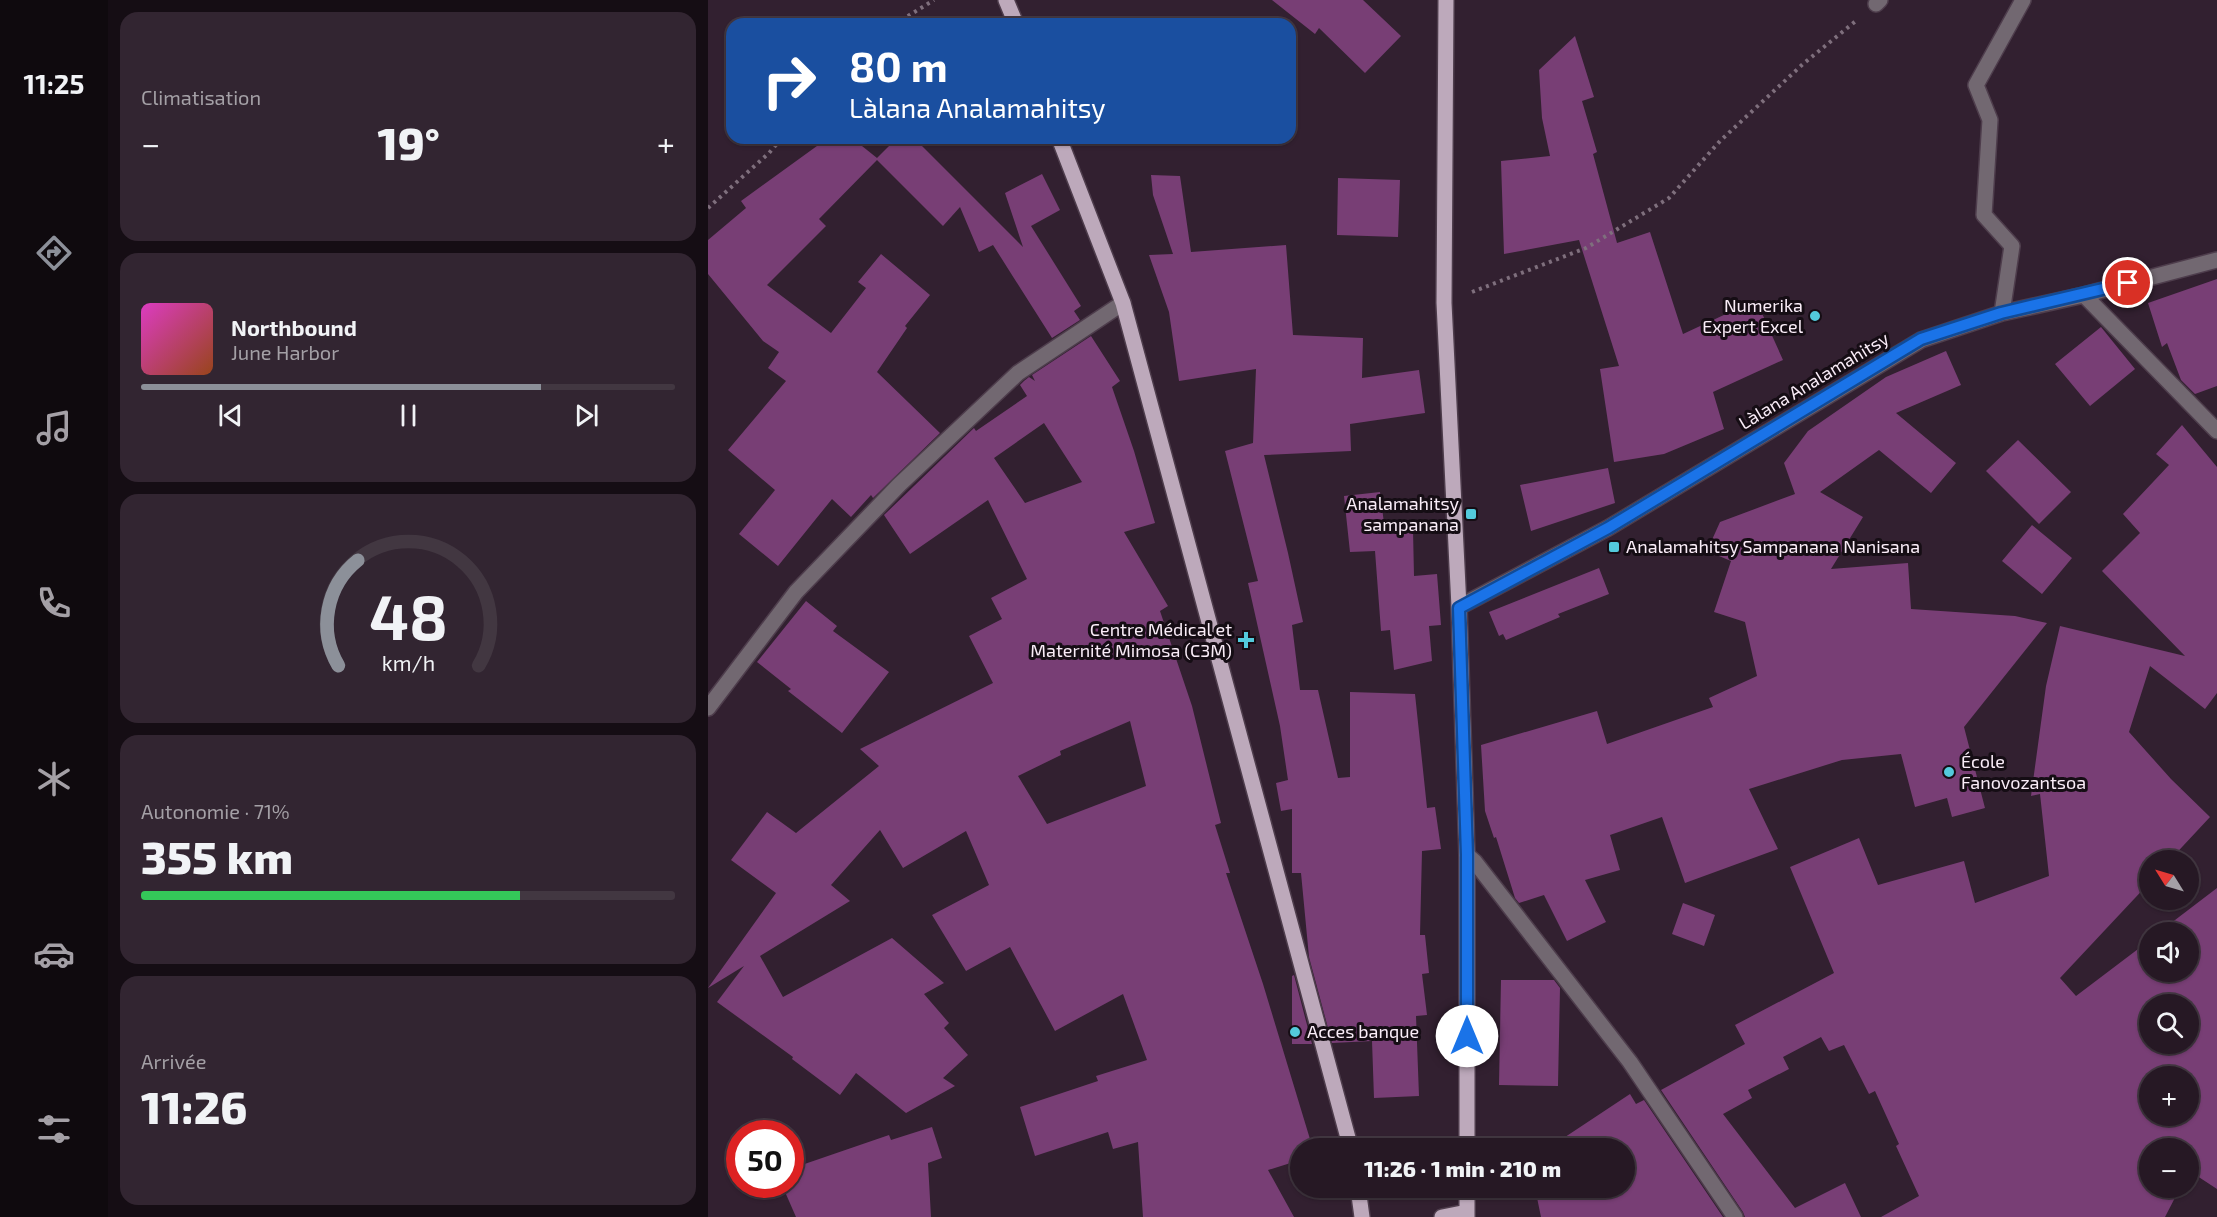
<!DOCTYPE html>
<html lang="fr">
<head>
<meta charset="utf-8">
<style>
	:root { --surface:#261824; --page:#322531; --text:#f1f3f6; --muted:#a4a0a6; --line:#423741; --accent:#8c9099 }
	body { margin:0; font-family:"Exo 2",sans-serif; background:var(--page); color:var(--text); height:100vh; display:flex; flex-direction:column; font-size:22px; white-space:nowrap }
	* { box-sizing:border-box; margin:0 }
	p { font-size:20px; color:var(--muted) }
	.icon { flex:none; width:33px; height:33px; fill:none; stroke:currentColor; stroke-width:2; stroke-linecap:round; stroke-linejoin:round }
	.map { position:relative; flex:1; overflow:hidden }
	.side { display:flex; flex-direction:column; gap:12px; padding:12px; background:#150d14; width:600px }
	.side>* { flex:none }
	.guide { position:absolute; left:18px; top:18px; width:570px; height:126px; border-radius:18px; box-shadow:0 2px 4px #0004,0 0 0 2px var(--line); background:#1a4fa0; color:#fff; overflow:hidden }
	.needle { width:39px; rotate:307deg }
	.tools { position:absolute; left:1431px; top:850px; display:grid; gap:12px }
	.tools a { display:grid; place-items:center; width:60px; height:60px; border-radius:50%; background:var(--surface); box-shadow:0 2px 4px #0004,0 0 0 2px var(--line); font-size:30px }
	.speed { position:absolute; left:18px; top:1120px; display:flex; gap:12px; font-size:30px; font-weight:700; text-align:center }
	.speed>* { display:grid; place-content:center; width:78px; height:78px; border-radius:50%; background:var(--surface); box-shadow:0 2px 4px #0004,0 0 0 2px var(--line); line-height:1 }
	.speed .limit { border:9px solid #d22; background:#fff; color:#111 }
	.pin { position:absolute; display:grid; place-items:center; width:51px; height:51px; color:#fff; margin:-26px; border:3px solid #fff; border-radius:50%; box-shadow:0 2px 6px #0007 }
	.me { position:absolute; width:66px; margin:-33px; rotate:0deg; stroke-linejoin:round; filter:drop-shadow(0 0 4px #0008) }
	.turn { display:flex; align-items:center; gap:21px; height:126px; padding:0 24px; font-size:27px }
	.turn .icon { width:78px; height:78px; stroke-width:2.5 }
	.turn b { display:block; font-size:42px; line-height:51px }
	.big { font-size:45px; font-weight:800; line-height:1.1 }
	.side .card { flex:1; display:flex; flex-direction:column; justify-content:center; gap:9px; min-width:0; padding:0 21px; border-radius:18px; background:var(--page) }
	.side .dial { align-items:center; gap:0 }
	.dial svg { height:156px; overflow:visible; fill:none; stroke:var(--line); stroke-width:7; stroke-linecap:round; text-anchor:middle }
	.dial text { fill:var(--text); stroke:none }
	.song { display:flex; align-items:center; gap:18px }
	.cover { width:72px; height:72px; border-radius:9px; background:linear-gradient(135deg,hsl(310 70% 55%),hsl(20 70% 35%)) }
	.played { height:6px; border-radius:3px; background:linear-gradient(90deg,var(--accent) 75%,var(--line) 75%) }
	.keys { display:flex; justify-content:space-around; direction:ltr }
	.heat { display:flex; justify-content:space-between; align-items:center; font-size:33px; direction:ltr }
	.charge { height:9px; border-radius:4px; background:linear-gradient(90deg,#34c759 71%,var(--line) 0) }
	.trip { position:absolute; left:582px; top:1138px; width:345px; height:60px; border-radius:30px; background:var(--surface); box-shadow:0 2px 4px #0004,0 0 0 2px var(--line); font-weight:800; line-height:60px; text-align:center }
	main { display:flex; flex:1; min-height:0 }
	.menu { display:flex; flex-direction:column; width:108px; justify-content:space-around; align-items:center; background:#0f0a0e; color:var(--muted) }
	.menu .icon { width:42px; height:42px }
	.menu .on { color:var(--accent) }
	.menu b { font-size:27px; color:var(--text) }
	.map>svg:first-child { display:block }
	.building { fill:#783e75; fill-rule:evenodd }
	.lines { fill:none; stroke-linecap:round; stroke-linejoin:round }
	.minor-casing { stroke:#4e3d4c; stroke-width:18 }
	.major-casing { stroke:#4e3d4c; stroke-width:18 }
	.path { stroke:#7f6f7d; stroke-width:4; stroke-dasharray:3 4.5; stroke-linecap:butt }
	.minor { stroke:#726871; stroke-width:15 }
	.major { stroke:#bda9bb; stroke-width:15 }
	.route-casing { stroke:#114b97; stroke-width:15 }
	.route { stroke:#1a73e8; stroke-width:10 }
	.poi-dot { fill:#53cadc; stroke:#150d14; stroke-width:2 }
	.labels { text-anchor:middle; stroke-width:6; stroke-linejoin:round; paint-order:stroke }
	.poi-label { font-size:18px; fill:#faedf8; stroke:#150d14; text-anchor:end }
	.street-label { font-size:18px; fill:#faedf8; stroke:#150d14 }
</style>
</head>
<body>
<main>
<nav class="menu">
<b>11:25</b>
<svg class="icon on" aria-label="directions" viewBox="0 0 24 24"><path d="M12 3l9 9-9 9-9-9zM9 14v-3h6M13 9l2 2-2 2"/></svg>
<svg class="icon" aria-label="music" viewBox="0 0 24 24"><path d="M9 18V5l10-2v13"/><circle cx="6" cy="18" r="3"/><circle cx="16" cy="16" r="3"/></svg>
<svg class="icon" aria-label="phone" viewBox="0 0 24 24"><path d="M5 4h4l2 5-3 2q2 4 5 5l2-3 5 2v4C11 20 4 13 5 4z"/></svg>
<svg class="icon" aria-label="climate" viewBox="0 0 24 24"><path d="M12 3v18M4 7l16 10M4 17L20 7"/></svg>
<svg class="icon" aria-label="car" viewBox="0 0 24 24"><path d="M5 17H2v-5l4-1 3-4h7l3 4 3 1v5h-3M9 17h6M6 11h13"/><circle cx="7" cy="17" r="2"/><circle cx="17" cy="17" r="2"/></svg>
<svg class="icon" aria-label="filters" viewBox="0 0 24 24"><path d="M4 7h16M4 17h16"/><circle cx="9" cy="7" r="2"/><circle cx="15" cy="17" r="2"/></svg>
</nav>
<section class="side">
<div class="card"><p>Climatisation</p>
<div class="heat"><a>−</a><b class="big">19°</b><a>+</a></div>
</div>
<div class="card">
<div class="song"><i class="cover"></i><div><b>Northbound</b><p>June Harbor</p></div></div>
<div class="played"></div>
<div class="keys"><svg class="icon" aria-label="previous" viewBox="0 0 24 24"><path d="M18 5L8 12l10 7zM5 5v14"/></svg><svg class="icon" aria-label="pause" viewBox="0 0 24 24"><path d="M8 5v14M16 5v14"/></svg><svg class="icon" aria-label="next" viewBox="0 0 24 24"><path d="M6 5l10 7-10 7zM19 5v14"/></svg></div>
</div>
<div class="card dial"><svg viewBox="0 0 100 80">
<path d="M14 69A42 42 0 1 1 86 69"/>
<path d="M14 69A42 42 0 0 1 24 15" stroke="#8c9099"/>
<text x="50" y="56" font-size="32" font-weight="700">48</text>
<text x="50" y="72" font-size="11">km/h</text>
</svg></div>
<div class="card"><p>Autonomie · 71%</p><b class="big">355 km</b><div class="charge"></div></div>
<div class="card"><p>Arrivée</p><b class="big">11:26</b></div>
</section>
<div class="map">
<svg width="1509" height="1217" viewBox="0 0 1509 1217">
	<rect width="100%" height="100%" fill="#322030"/>
	<path class="building" d="M564,0h91l38,36 -36,37 -46,-45 -4,6z
		M867,36l19,61 -12,4 15,51 -4,2 24,89 33,-11 33,102 73,-34 27,60 -70,32 11,37 -60,25 -50,8 -14,-93 19,-3 -40,-126 -75,14 -3,-93 49,-5 -8,-38 -3,-48z
		M120,138h24l25,20 20,-20h17l109,109 -18,-54 37,-19 18,36 -29,16 50,80 -7,5 6,9 -28,18 -59,-93 -14,7 -19,-45 -17,19 -66,-66 -58,59 7,7 -59,59 64,48 35,-45 -8,-6 23,-28 49,41 -25,31 2,2 -30,44 63,61 -67,65 -2,-3 -20,22 -19,-18 -54,67 -39,-32 36,-44 -47,-40 58,-69 -18,-13 11,-16 -16,-11 -55,-67v-34l38,-32 -5,-7z
		M443,175l29,1 11,76 95,-7 7,90 70,3 -1,40 57,-8 6,43 -75,11 1,27 -87,4 24,98 15,69 -11,3 8,65h18l20,88 12,-1v-85l65,2 12,114 8,-1 6,42 -19,2 -2,84h5l4,38 -7,1 5,41 -11,1 3,80 -45,2 -2,-57 -40,2 -23,-86 -8,-84h-9v-64l-11,2 -5,-28 12,-3 -8,-54 -32,-143 10,-2 -33,-130 28,-8 3,-74 -77,12 -10,-69 -20,-57 24,-1 -20,-59z
		M630,178l62,2 -2,57 -61,-2z
		M1509,279v107l-22,8 -14,-14 -14,-37 -5,4 -14,-44z
		M1393,327l34,42 -45,37 -35,-42z
		M383,336l29,45 -8,6 22,64 21,72 -31,9 44,74 -8,5 32,95 29,117 -6,2 15,48h-4l37,111 50,165h-13v11l-32,10 26,47h-151l-5,-75 -25,7 -5,-17 -73,24 -15,-49 78,-26 -2,-5 51,-16 -24,-66 -68,37 -45,-84 -44,24 -34,-56 57,-30 -23,-54 -63,37 -23,-38 -49,55 19,16 -90,55 23,41 109,-59 52,45 -20,11 25,29 -5,5 24,27 -25,23 12,8 -49,27 -50,-40 -16,22 -48,-36 1,-2 -76,-55 27,-36 -36,22 68,-95 -45,-33 36,-48 29,21 83,-67 -19,-17 133,-66 -24,-47 33,-17 -11,-21 36,-19 -39,-79 -78,54 -26,-39 90,-87 2,3 51,-35 -7,-11 4,-4 5,-4 6,4 -3,-6zM336,423l38,59 -57,21 -31,-45zM422,721l16,65 -99,38 -29,-48 43,-21 -1,-4z
		M1238,351l15,34 -65,28 60,50 -25,30 -52,-43 -59,42 43,25 -32,52 77,-6 3,46 104,7 32,7 -83,104 21,81 -33,9 -5,-19 -32,9 -14,-53 -59,6 -93,29 29,60 -93,34 -23,-66 -52,18 10,35 -35,10 21,42 -39,19 -23,-46 -25,8 -4,-5 -19,-61 -2,1 -9,-27 -4,-66 116,-34 10,33 106,-37 -4,-9 48,-22 -12,-54 -31,-10 17,-51 -24,-10 13,-29 75,-28 -11,-31 24,-32 78,-54z
		M1474,425l35,42v226l-12,16 -55,-43 -21,66 42,47 39,38 -41,44h-19v21l-90,96 16,18 74,-56v32h38v-39h-30l59,-45v301l-29,-19v-21h-38v39h30l-15,29h-284l38,-21 -23,-50 3,-2 -24,-53 -6,3 -25,-49 -15,6 -8,-14 -38,20 6,12 -41,21 4,8 -29,16 72,94 50,-25 16,34h-116l-2,-5 -82,-122 84,-46 -10,-19 99,-52 -44,-106 69,-29 19,47 86,-24 11,42 74,-27 -9,-82 -9,2 15,-110 14,-60 125,30 -83,-85 38,-38 -17,-19 46,-49 -13,-11zM1442,1005h38v39h-38zM1442,1077h38v39h-38z
		M1310,440l53,52 -32,32 -53,-53z
		M900,468l7,35 -84,28 -11,-46z
		M672,492l5,39 28,-1 1,46 23,-2 4,51 -12,1 3,35 -38,9 -4,-40 -9,1 -6,-80 -25,1 -6,-56z
		M1324,525l40,33 -30,36 -40,-33z
		M891,568l10,26 -51,20 2,3 -54,23 -3,-6 -4,2 -10,-24z
		M98,601l31,25 -4,5 56,41 -47,61 -54,-42 3,-2 -34,-27z
		M975,903l32,12 -11,31 -32,-12z
		M586,975l18,69h-20v-68z
		M793,980h53l6,8 -2,98 -59,-1z
		M922,1094l6,10 8,-4 79,117h-182l-6,-29h89v-39h-77z
		M224,1127l10,31 -14,5 3,54h-135l-14,-32h8v-16l99,-34 2,5z"/>
	<g class="lines">
		<g class="minor-casing">
			<path id="minor" d="M1168,4l4,-4
				M1376,295l133,136
				M1294,313l10,-67 -28,-31 6,-95 -14,-35 47,-85
				M751,607l149,-79 313,-188 81,-27 82,-18 133,-35
				M0,708l88,-116 103,-107 119,-112 105,-70
				M759,855l8,7 155,200 105,155"/>
		</g>
		<g class="major-casing">
			<path id="major" d="M298,0l10,24
				M738,0l-2,303 15,304 8,248v294
				M351,138l64,165 228,846
				M650,1188l4,29
				M759,1188v29
				M734,1217l25,-5"/>
		</g>
		<path class="path" d="M187,24l39,-24
			M0,208l61,-55 13,-15
			M764,292l114,-44 83,-50 51,-57 83,-77 54,-44"/>
		<use href="#minor" class="minor"/>
		<use href="#major" class="major"/>
	</g>
	<g class="lines">
		<g class="route-casing">
			<path id="route" d="M759,1036v-181l-8,-247 149,-80 313,-189 80,-26 127,-30"/>
		</g>
		<use href="#route" class="route"/>
	</g>
	<g class="poi-dot">
		<circle cx="1107" cy="316" r="6"/>
		<rect x="757" y="508" width="12" height="12" rx="3"/>
		<rect x="900" y="541" width="12" height="12" rx="3"/>
		<path d="M535 631h6v6h6v6h-6v6h-6v-6h-6v-6h6z"/>
		<circle cx="1241" cy="772" r="6"/>
		<circle cx="587" cy="1032" r="6"/>
	</g>
	<g class="labels">
		<g class="poi-label">
			<text x="1095" y="312">Numerika<tspan x="1095" dy="21">Expert Excel</tspan></text>
			<text x="751" y="510">Analamahitsy<tspan x="751" dy="21">sampanana</tspan></text>
			<text x="918" y="553" text-anchor="start">Analamahitsy Sampanana Nanisana</text>
			<text x="524" y="636">Centre Médical et<tspan x="524" dy="21">Maternité Mimosa (C3M)</tspan></text>
			<text x="1253" y="768" text-anchor="start">École<tspan x="1253" dy="21">Fanovozantsoa</tspan></text>
			<text x="599" y="1038" text-anchor="start">Acces banque</text>
		</g>
		<g class="street-label">
			<text transform="translate(1106 381) rotate(-31)" y="6">Làlana Analamahitsy</text>
		</g>
	</g>
</svg>
<div class="tools">
<a><svg class="needle" viewBox="-14 -14 28 28"><path d="M0-13l5 13h-10z" fill="#e53935"/><path d="M0 13l5-13h-10z" fill="#a4a0a6"/></svg></a>
<a><svg class="icon" aria-label="sound" viewBox="0 0 24 24"><path d="M4 9h4l5-4v14l-5-4H4zM17 9q2 3 0 6"/></svg></a>
<a><svg class="icon" aria-label="search" viewBox="0 0 24 24"><circle cx="10" cy="10" r="6"/><path d="M15 15l6 6"/></svg></a>
<a>+</a>
<a>−</a>
</div>
<div class="speed"><div class="limit">50</div></div>
<div class="pin" style="left:1420px;top:283px;background:#d93025"><svg class="icon" aria-label="arrive" viewBox="0 0 24 24"><path d="M6 21V4h12l-3 4 3 4H6"/></svg></div>
<svg class="me" style="left:759px;top:1036px" viewBox="-20 -20 40 40"><circle r="19" fill="#fff"/><path d="M0-13L10 11 0 6-10 11z" fill="#1a73e8"/></svg>
<div class="trip">11:26 · 1 min · 210 m</div>
<div class="guide">
<div class="turn"><svg class="icon" aria-label="right" viewBox="0 0 24 24"><path d="M7 20v-9h11M14 6l5 5-5 5"/></svg><div><b>80 m</b>Làlana Analamahitsy</div></div>
</div>
</div>
</main>
</body>
</html>
